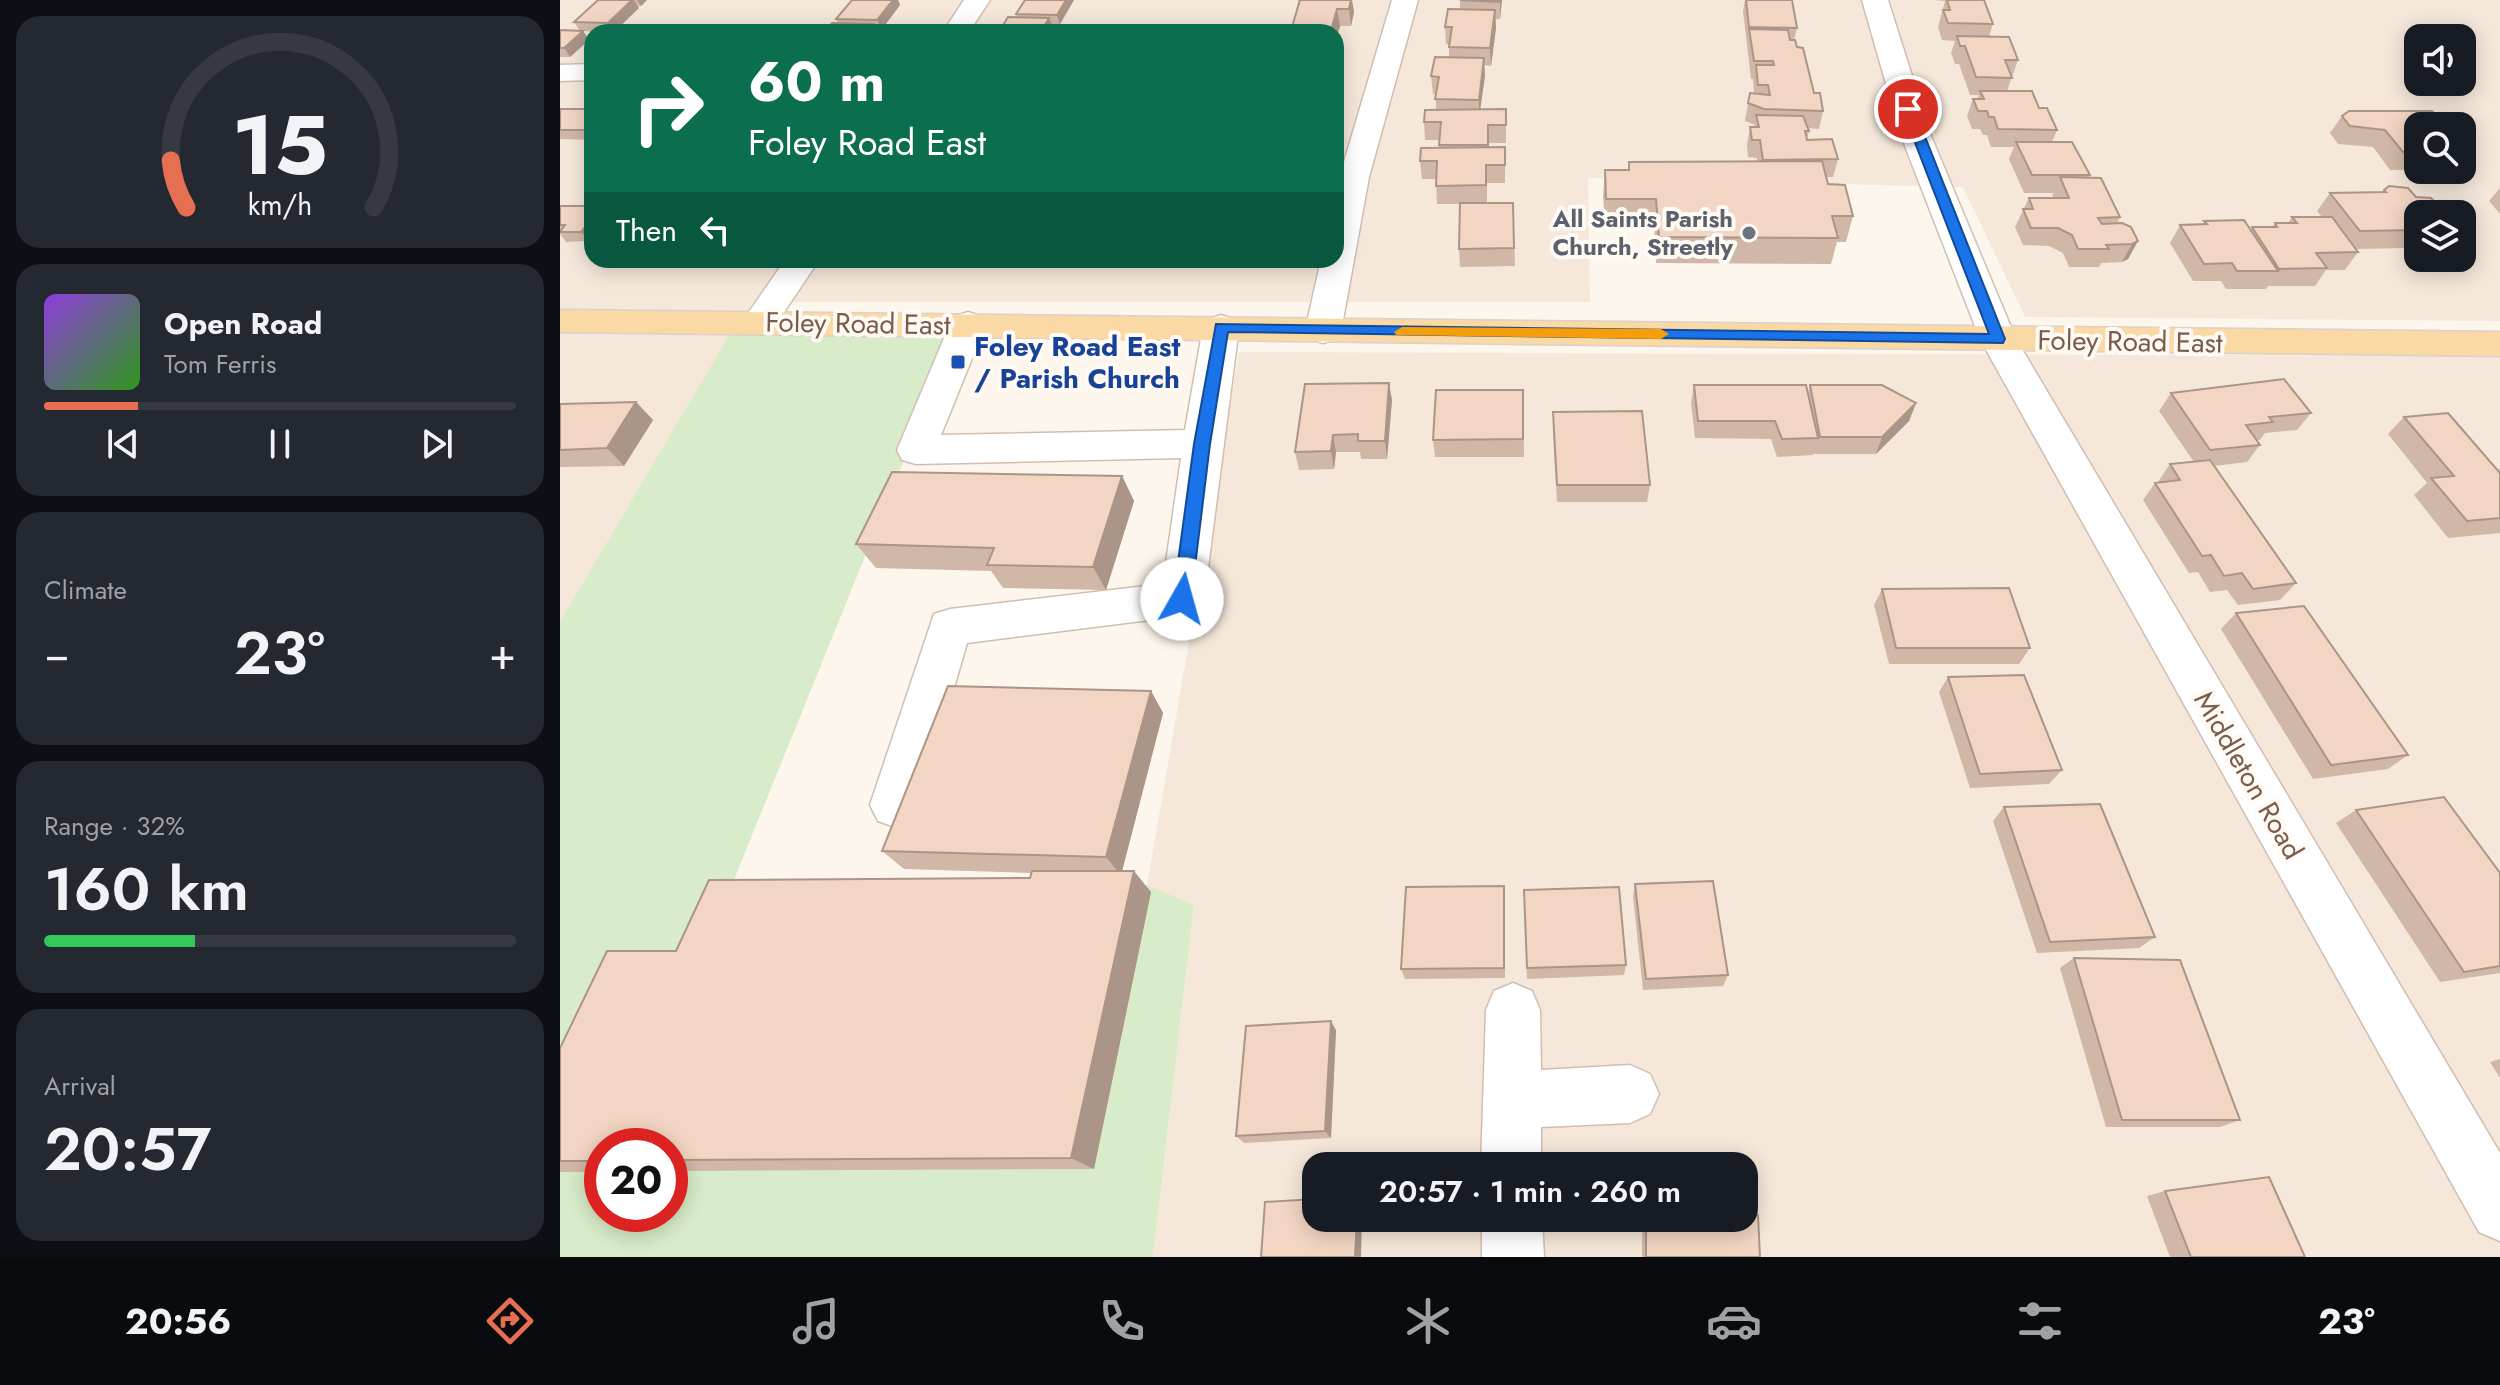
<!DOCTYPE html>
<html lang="en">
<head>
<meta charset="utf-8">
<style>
	:root { --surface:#171b24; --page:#242831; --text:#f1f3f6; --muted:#9ea1a6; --line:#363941; --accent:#e76f51 }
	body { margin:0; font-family:Jost,sans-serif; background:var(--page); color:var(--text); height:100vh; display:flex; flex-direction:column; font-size:30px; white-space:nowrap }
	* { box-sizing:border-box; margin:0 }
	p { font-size:26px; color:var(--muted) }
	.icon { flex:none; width:44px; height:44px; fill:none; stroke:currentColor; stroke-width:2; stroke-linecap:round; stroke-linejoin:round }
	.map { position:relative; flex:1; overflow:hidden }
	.sheet { display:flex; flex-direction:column; gap:16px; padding:16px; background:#0d0f14; width:560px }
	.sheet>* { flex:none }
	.top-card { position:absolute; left:24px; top:24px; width:760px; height:244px; border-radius:24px; box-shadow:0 4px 20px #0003; background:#0b6e4f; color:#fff; overflow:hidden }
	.controls { position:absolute; left:1844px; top:24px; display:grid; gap:16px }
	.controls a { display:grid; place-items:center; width:72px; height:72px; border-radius:16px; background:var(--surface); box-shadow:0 4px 20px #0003; font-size:40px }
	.speed { position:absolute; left:24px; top:1128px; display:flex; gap:16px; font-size:40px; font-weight:700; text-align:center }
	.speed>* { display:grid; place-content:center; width:104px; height:104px; border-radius:50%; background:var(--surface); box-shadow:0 4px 20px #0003; line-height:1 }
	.speed .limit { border:12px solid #d22; background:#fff; color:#111 }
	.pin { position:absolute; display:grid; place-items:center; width:68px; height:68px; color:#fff; margin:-34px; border:4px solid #fff; border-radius:50%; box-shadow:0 2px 8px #0007 }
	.me { position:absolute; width:88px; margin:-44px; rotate:7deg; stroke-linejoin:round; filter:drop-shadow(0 0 6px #0008) }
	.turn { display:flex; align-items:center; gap:28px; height:168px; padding:0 32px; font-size:36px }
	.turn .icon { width:104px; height:104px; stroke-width:2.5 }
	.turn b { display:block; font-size:56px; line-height:68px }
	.then { display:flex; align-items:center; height:76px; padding:0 32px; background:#0003; gap:16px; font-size:30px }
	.big { font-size:60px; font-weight:600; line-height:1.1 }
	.sheet .tile { flex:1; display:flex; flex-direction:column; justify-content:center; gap:12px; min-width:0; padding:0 28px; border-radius:24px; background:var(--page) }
	.sheet .dial { align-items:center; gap:0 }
	.dial svg { height:208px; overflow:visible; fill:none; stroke:var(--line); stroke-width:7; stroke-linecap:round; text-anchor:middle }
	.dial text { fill:var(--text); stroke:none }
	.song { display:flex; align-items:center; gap:24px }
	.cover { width:96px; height:96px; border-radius:12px; background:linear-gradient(135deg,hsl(270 70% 55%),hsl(110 70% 35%)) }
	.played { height:8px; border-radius:4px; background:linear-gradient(90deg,var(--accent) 20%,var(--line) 20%) }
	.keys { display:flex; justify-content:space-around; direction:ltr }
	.heat { display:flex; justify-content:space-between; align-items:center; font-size:44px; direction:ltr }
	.charge { height:12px; border-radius:6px; background:linear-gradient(90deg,#34c759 32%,var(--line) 0) }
	.trip { position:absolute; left:742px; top:1152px; width:456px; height:80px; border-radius:24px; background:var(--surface); box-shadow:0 4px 20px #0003; font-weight:600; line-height:80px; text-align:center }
	.dock { display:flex; height:128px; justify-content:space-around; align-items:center; background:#090b0e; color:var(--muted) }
	.dock .icon { width:56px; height:56px }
	.dock .current { color:var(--accent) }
	.dock b { font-size:36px; color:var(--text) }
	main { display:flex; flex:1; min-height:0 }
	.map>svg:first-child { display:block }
	.residential { fill:#f5e8da; fill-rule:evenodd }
	.green { fill:#d8ecc9; fill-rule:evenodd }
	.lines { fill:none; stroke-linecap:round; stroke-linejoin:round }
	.minor-casing { stroke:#d1beb0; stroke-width:3 }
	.major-casing { stroke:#dad1cd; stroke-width:3 }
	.minor { fill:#fff; fill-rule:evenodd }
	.major { fill:#fbd9a5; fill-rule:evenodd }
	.wall { fill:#d1b7a8 }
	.shaded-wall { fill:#aa9588 }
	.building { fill:#f3d5c3; stroke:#aa9588; stroke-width:2 }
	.route { fill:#1a73e8; stroke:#114b97; stroke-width:2 }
	.slow { fill:#f59e0b }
	.worship-dot { fill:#6b7280; stroke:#fffaf3; stroke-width:3 }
	.transit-dot { fill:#1a4fb4; stroke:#fffaf3; stroke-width:3 }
	.labels { text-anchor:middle; stroke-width:8; stroke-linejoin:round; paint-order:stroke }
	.far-worship-label { font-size:24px; font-weight:bold; fill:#5b616d; stroke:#fffaf3; text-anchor:end }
	.street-label { font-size:28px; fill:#7a5c4d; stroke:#fffaf3 }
	.transit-label { font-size:28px; font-weight:bold; fill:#164399; stroke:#fffaf3; text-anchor:start }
</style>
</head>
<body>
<main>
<section class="sheet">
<div class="tile dial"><svg viewBox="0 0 100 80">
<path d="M14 69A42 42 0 1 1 86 69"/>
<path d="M14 69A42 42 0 0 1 8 51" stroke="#e76f51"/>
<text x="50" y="56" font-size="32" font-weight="700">15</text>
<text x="50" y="72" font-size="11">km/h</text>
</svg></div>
<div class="tile">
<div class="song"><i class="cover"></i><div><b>Open Road</b><p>Tom Ferris</p></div></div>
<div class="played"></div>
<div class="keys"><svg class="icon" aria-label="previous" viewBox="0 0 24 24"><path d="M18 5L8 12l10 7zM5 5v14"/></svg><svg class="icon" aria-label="pause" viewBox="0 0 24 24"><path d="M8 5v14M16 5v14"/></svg><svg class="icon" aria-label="next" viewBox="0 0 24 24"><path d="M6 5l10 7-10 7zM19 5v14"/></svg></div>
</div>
<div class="tile"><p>Climate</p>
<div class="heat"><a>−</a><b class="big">23°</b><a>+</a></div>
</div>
<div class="tile"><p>Range · 32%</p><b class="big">160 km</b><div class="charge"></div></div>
<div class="tile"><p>Arrival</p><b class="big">20:57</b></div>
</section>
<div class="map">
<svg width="1940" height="1257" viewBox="0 0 1940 1257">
	<rect width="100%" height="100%" fill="#fdf6ec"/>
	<path class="residential" d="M0,0h1940v321l-475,-4 -62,-130 -375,-9 2,124h-837l-193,322zM32,32h744v228h-744zM1858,38h44v44h-44zM1858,126h44v44h-44zM1858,214h44v44h-44z
		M679,352l1261,4v901h-1347l41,-351 -47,-21zM756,1166h428v52h-428z"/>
	<path class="green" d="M174,327h224l-229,565 418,-7 47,20 -41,352h-593v-635zM42,1146h68v68h-68z"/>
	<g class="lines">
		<g class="minor-casing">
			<path id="minor" d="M404,0h26l-21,32h-26z
				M832,0h26l-49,177 -28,154 -5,8 -13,4 -13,-4 -5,-8 16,-71h15v-71z
				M1302,0h26l43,136 85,203 484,814v88l-21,-9 -499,-893 -79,-203z
				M32,64v16l-32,1v-16z
				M225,260h34l-47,70 -12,4 -12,-4 -6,-8z
				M408,312l12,4 6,8 -45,111 244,-5 18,-103 6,-8 12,-4 12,4 6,8 -35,272 -7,12 -15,5 -215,27 -47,162 -8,16 -17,6 -17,-6 -8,-16 64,-191 16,-5 213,-25 18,-126 -265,6 -14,-4 -5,-10 53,-126 6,-8z
				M953,983l19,8 8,19 1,60 89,-5 20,9 9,20 -9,20 -20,9 -89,4v39h-60l5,-156 8,-19z
				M922,1218h60l2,39h-62z"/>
		</g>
		<g class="major-casing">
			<path id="major" d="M0,310l1940,22v24l-1940,-24z"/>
		</g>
		<use href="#minor" class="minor"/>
		<use href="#major" class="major"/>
	</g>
	<path class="wall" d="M38,0h49l-6,6h-3l1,2 -25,24 -31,-1 6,9 -19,17h-10v-27l20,1 -6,-9z
		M292,0h46l2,5 -18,24h-7l2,3h-53l14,-9 -2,-4z
		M514,0l-14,24h-8l1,3 -36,-10 -1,-3z
		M738,0h54l2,12 -3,14h-11l-4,6h-43l-1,-5 6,-23z
		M900,0h42l-2,19h-5l1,9 -5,38 -7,-1 1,11 -5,33h26v34h-17v5l16,-1v36h-18v20h26l2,63 -55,1 -1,-18 1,-45h-23l-1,-25h-14l-2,-18 19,-13 1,-8h-15l-1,-18 12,-12v-16h-3l-2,-18 18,-19v-13h-3l-1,-17 15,-17z
		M1185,0h47l5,28 -3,12 20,53 9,18 -4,18 -11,-1 1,3 -2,8 31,20 -5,18h-7l2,7 25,32 -7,26h-9l-6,22 -175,-1 -2,-38 -49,-1 -2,-28 2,-26h23l1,-8h128v-4l-9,-1 -1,-12 3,-18h4l1,-2 -10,-4 3,-18 6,-9 -1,-15h-2l-8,-68z
		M1373,0h51l9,24 -4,12 29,24 -11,31 32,17 18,22 -5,12 38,33 -1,2 31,40 -3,7 21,17 -10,18 -6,3 -21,1 -2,4h-30l-6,-14 -14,-7 -26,-1 -8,-18 14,-29h25l-2,-3 2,-2h-30l-15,-34 5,-12h-23l-4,-12h-4l-3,-6h-8l-5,-13 6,-17h4l2,-4h-9l-11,-31h-4l-4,-11 4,-12 -13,-1 -4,-13 7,-26z
		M0,109h32v31l-32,-1z
		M1782,116l76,10v44h-28l-17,-23 -35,-3 -8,-11z
		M1940,188v26l-11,-13z
		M1824,190l34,24v26h-4l-7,8 -51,1 2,3 -13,18h-19l-11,16h-47l-2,3h-40l-5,-8h-28l-23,-38 10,-18 23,-1 1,-3 46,9 2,-3h20l3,-4h13l4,-6h30l-5,-6 13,-18 52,-1z
		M0,206l28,35 -22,1 -6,-8z
		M391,260h61l-2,4 -57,-1z
		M477,260h120h-35l-3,6h-58l-2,-6z
		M617,260h52l-1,4 -50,1z
		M1134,385l114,8 2,-8 106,18 -7,18 -33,33h-62v-2l-1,3 -36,2 -6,-18 -76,-1 -4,-35z
		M963,390l1,67h-89l-2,-17z
		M1611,393l140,20 -14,17 -32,3 -5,7h-3l3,5 -13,17 -33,4 82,117 -16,17 -42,5 -11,-15 -17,2 -12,-20 -9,1 -46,-73 12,-17h4l-1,-1 12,-18 24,-2 -35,-51z
		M832,400l-5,59h-26l-1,-7h-24l-2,17 -35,1 -4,-18z
		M76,402l17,18 -29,46 -64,1v-63z
		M993,412l97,73 -3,17h-90l-4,-73z
		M1844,417l94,53 2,-2v65l-52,5 -34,-43 13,-12 -39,-49z
		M562,476l12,25 -28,89 -103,-2 -12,-17 -115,-3 -20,-24z
		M1322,589l148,59 -11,16h-130l-15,-59z
		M1676,613l172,142 -20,14 -75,10 -92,-150z
		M1388,677l114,93 -13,14 -79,4 -31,-96z
		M591,691l12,22 -41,158 29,21 -57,277 -424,2v-25h-68v26h-42v-124l116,-97 354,-73 1,-5 -127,-4 -22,-18z
		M1444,807l151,130 -16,11 -102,5 -44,-132z
		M1796,810l144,63v100l-60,9 -104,-159z
		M1075,884l93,91 -5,11 -80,4 -10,-94z
		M964,890l102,75 -2,10 -97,4z
		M945,899v79l-100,1 -4,-10z
		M1514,958l166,162 -20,7h-114l-46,-159z
		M776,1030l-5,108 -87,5 -8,-7z
		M1940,1059v19l-10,-16z
		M1605,1191l140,66h-135l-23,-61z
		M1082,1218h102l16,39h-118z"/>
	<path class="shaded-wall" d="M72,0h2l5,8 -25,24 -6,-9z
		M77,0h10l-6,6z
		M333,0h5l2,5 -18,24 -5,-9z
		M506,0h8l-14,24 -3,-9z
		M791,0h1l2,12 -3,14 -2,-17z
		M940,0h2l-2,19z
		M777,9l3,17 -4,14v-8h-3l-1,-5z
		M935,10l1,18 -5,38 -1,-18z
		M489,18l4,9 -4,5h-8z
		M313,24l4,8h-10z
		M23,31l6,9 -19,17 -6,-9z
		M924,58l1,18 -6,42v-18z
		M32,218v19l-4,4 -7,-9z
		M1578,241l-10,18 -6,3 10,-18z
		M829,383l3,17 -5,59 -2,-18z
		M76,402l17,18 -29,46 -17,-18z
		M1356,403l-7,18 -33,33 6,-17z
		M773,435l3,17 -2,17 -3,-18z
		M562,476l12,25 -28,89 -13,-23z
		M591,691l12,22 -42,162 -15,-18z
		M574,871l17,21 -57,277 -23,-11z
		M771,1021l5,9 -5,108 -6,-7z
		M797,1218h5l-1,39h-6z"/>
	<path class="building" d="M38,0h34l-24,23 -34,-1z
		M292,0h41l-16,20 -41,-1z
		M465,0h41l-9,15 -41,-1z
		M740,0h51l-2,9h-12l-5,18h-40z
		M900,0h40v2z
		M1186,0h46l5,28 -48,-1z
		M1387,0h37l9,24 -45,-1 -5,-13h7z
		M888,9l47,1 -5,38 -41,-1 3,-20h-7z
		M448,17l41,1 -8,14h-42z
		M272,23l41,1 -6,8h-43z
		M1189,29l39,1 2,10h5l2,7 6,1 11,45h6l3,18 -59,-2 -16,-6 2,-10 20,2 -2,-10h-10l-2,-20h18l-1,-4h-19z
		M0,30l23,1 -19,17h-4z
		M1397,36l52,1 9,23h-13l7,18 -36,-1 -11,-31h-5z
		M875,57l49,1 -5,42 -44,-1 4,-22 -8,-1z
		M1420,91h52l7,17h8l10,22 -59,-1 -4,-12h-5l-2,-6h-9l-5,-12h11z
		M0,109h32v18l-3,3h-29z
		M946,109v16h-18v20h-49l2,-23h-17l1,-12z
		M1789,111h83l14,15h-28v26h-15l-18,-22 -35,-4 -8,-10z
		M1196,115l47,1 6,15h-4l2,9 25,-1 6,20 -75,1 -3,-20h-8l-2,-13h9z
		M1456,142h56l18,33h-58z
		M945,147v18h-19v20l-50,1 1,-25h-17l1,-13z
		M1262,161l6,23 17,1 8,31h-21l6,22 -179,-1 -3,-38h-50l-1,-29h24v-8z
		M1500,177l41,1 19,39 -22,1 4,6 20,-1 9,4 7,14 -6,3 -26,1 3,4h-31l-6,-14 -14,-7h-27l-8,-19h10l-4,-11h40z
		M1829,186l19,2 8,9 15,1 15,16h-28v9h-3l3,3v4l-58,1 -30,-38 56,-1 -2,-2z
		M900,203h53l1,45 -55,1z
		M0,206h32v12l-11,14h-21l5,-7h-5z
		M1732,217h40l26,35 -42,1 11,15 -48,1 -27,-42h25l-2,-4h22z
		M1684,220l34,51h-41l-5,-8 -28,1 -24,-39 27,-1 -3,-3z
		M1724,379l27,34 -42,4 4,5 -27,3 14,20 -50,5 -39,-57z
		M829,383l-4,58h-27v-7l-25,1 -2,16 -36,1 10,-68z
		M1134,385h112l12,53 -36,1 -7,-18h-77z
		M1250,385h72l34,18 -34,34h-62z
		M876,390h87v49l-90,1z
		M76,402l-29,46 -47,2v-46z
		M1082,411l8,74h-93l-4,-73z
		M1888,413l52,60v45l-33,3 -36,-43 23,-2 -50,-59z
		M1650,460l86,123 -43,6 -11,-16 -18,3 -13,-21 -9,1 -47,-73 25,-3 -10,-16z
		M332,472l230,4 -29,91 -106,-2 7,-17 -138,-4z
		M1449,588l21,60h-134l-14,-59z
		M1744,606l104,149 -77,10 -95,-152z
		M1464,675l38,95 -82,4 -32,-97z
		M388,686l203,5 -45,166 -224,-6z
		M1884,797l56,76v93l-36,6 -108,-162z
		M1540,804l55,133 -105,5 -46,-135z
		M472,871h102l-63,287 -401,2v-14h-68v15h-42v-113l47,-97h69l33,-71 321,-2z
		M1153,881l15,94 -82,4 -11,-95z
		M944,886v82l-103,1 5,-82z
		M1059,887l7,78 -99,3 -3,-78z
		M1514,958l106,2 60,160h-118z
		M771,1021l-6,110 -89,5 10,-110z
		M1709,1177l36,80h-114l-26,-66z
		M756,1199v19h41l-2,39h-94l4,-55z
		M1184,1215h14l2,42h-114v-39h98z"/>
	<path class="route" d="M1348,105l6,4 91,230 -2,4 -775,-11 -18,112 -19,155 -9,8 -6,-3 -3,-5 21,-155 22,-120 773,10 -87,-225z"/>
	<path class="slow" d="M842,327l259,2 8,5 -8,5 -265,-4 -2,-3z"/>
	<circle class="worship-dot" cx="1189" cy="233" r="8"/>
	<rect class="transit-dot" x="390" y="354" width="16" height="16" rx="4"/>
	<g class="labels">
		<g class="far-worship-label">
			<text x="1173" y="227">All Saints Parish<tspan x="1173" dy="28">Church, Streetly</tspan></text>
		</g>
		<g class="street-label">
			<text transform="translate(298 323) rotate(1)" y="10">Foley Road East</text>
			<text transform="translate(1570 341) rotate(1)" y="10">Foley Road East</text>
			<text transform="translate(1689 775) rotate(60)" y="10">Middleton Road</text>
		</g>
		<g class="transit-label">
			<text x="414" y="356">Foley Road East<tspan x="414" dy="32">/ Parish Church</tspan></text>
		</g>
	</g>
</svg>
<div class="controls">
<a><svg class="icon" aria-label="sound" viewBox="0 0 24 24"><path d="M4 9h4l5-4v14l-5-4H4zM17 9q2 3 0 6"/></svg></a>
<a><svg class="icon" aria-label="search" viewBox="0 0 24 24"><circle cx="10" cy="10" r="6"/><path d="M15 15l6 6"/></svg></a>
<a><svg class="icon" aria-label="layers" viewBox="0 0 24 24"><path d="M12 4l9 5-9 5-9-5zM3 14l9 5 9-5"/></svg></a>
</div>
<div class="speed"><div class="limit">20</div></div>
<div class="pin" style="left:1348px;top:109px;background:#d93025"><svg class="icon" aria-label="arrive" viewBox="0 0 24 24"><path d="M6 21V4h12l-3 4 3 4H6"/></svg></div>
<svg class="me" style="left:622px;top:599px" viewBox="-20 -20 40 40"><circle r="19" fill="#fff"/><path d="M0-13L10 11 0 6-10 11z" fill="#1a73e8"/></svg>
<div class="trip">20:57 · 1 min · 260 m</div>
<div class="top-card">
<div class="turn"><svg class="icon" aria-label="right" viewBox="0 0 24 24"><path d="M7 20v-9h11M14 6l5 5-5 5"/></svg><div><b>60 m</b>Foley Road East</div></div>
<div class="then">Then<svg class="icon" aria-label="left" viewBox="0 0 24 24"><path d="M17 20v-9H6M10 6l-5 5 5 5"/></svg></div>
</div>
</div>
</main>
<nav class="dock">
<b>20:56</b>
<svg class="icon current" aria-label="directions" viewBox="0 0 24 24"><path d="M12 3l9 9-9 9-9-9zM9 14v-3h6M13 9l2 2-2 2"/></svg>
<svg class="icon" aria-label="music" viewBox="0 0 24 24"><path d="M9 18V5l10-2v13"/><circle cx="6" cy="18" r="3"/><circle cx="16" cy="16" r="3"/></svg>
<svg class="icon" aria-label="phone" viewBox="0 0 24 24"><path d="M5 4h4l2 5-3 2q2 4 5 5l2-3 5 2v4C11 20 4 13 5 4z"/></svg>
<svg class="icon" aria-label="climate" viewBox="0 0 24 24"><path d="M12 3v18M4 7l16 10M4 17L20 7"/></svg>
<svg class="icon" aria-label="car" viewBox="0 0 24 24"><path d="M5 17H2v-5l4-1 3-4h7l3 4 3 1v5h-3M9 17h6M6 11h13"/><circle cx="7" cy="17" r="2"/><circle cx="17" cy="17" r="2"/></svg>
<svg class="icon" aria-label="filters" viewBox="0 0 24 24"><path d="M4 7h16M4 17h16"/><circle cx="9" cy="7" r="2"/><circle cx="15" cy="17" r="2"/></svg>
<b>23°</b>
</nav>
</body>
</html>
